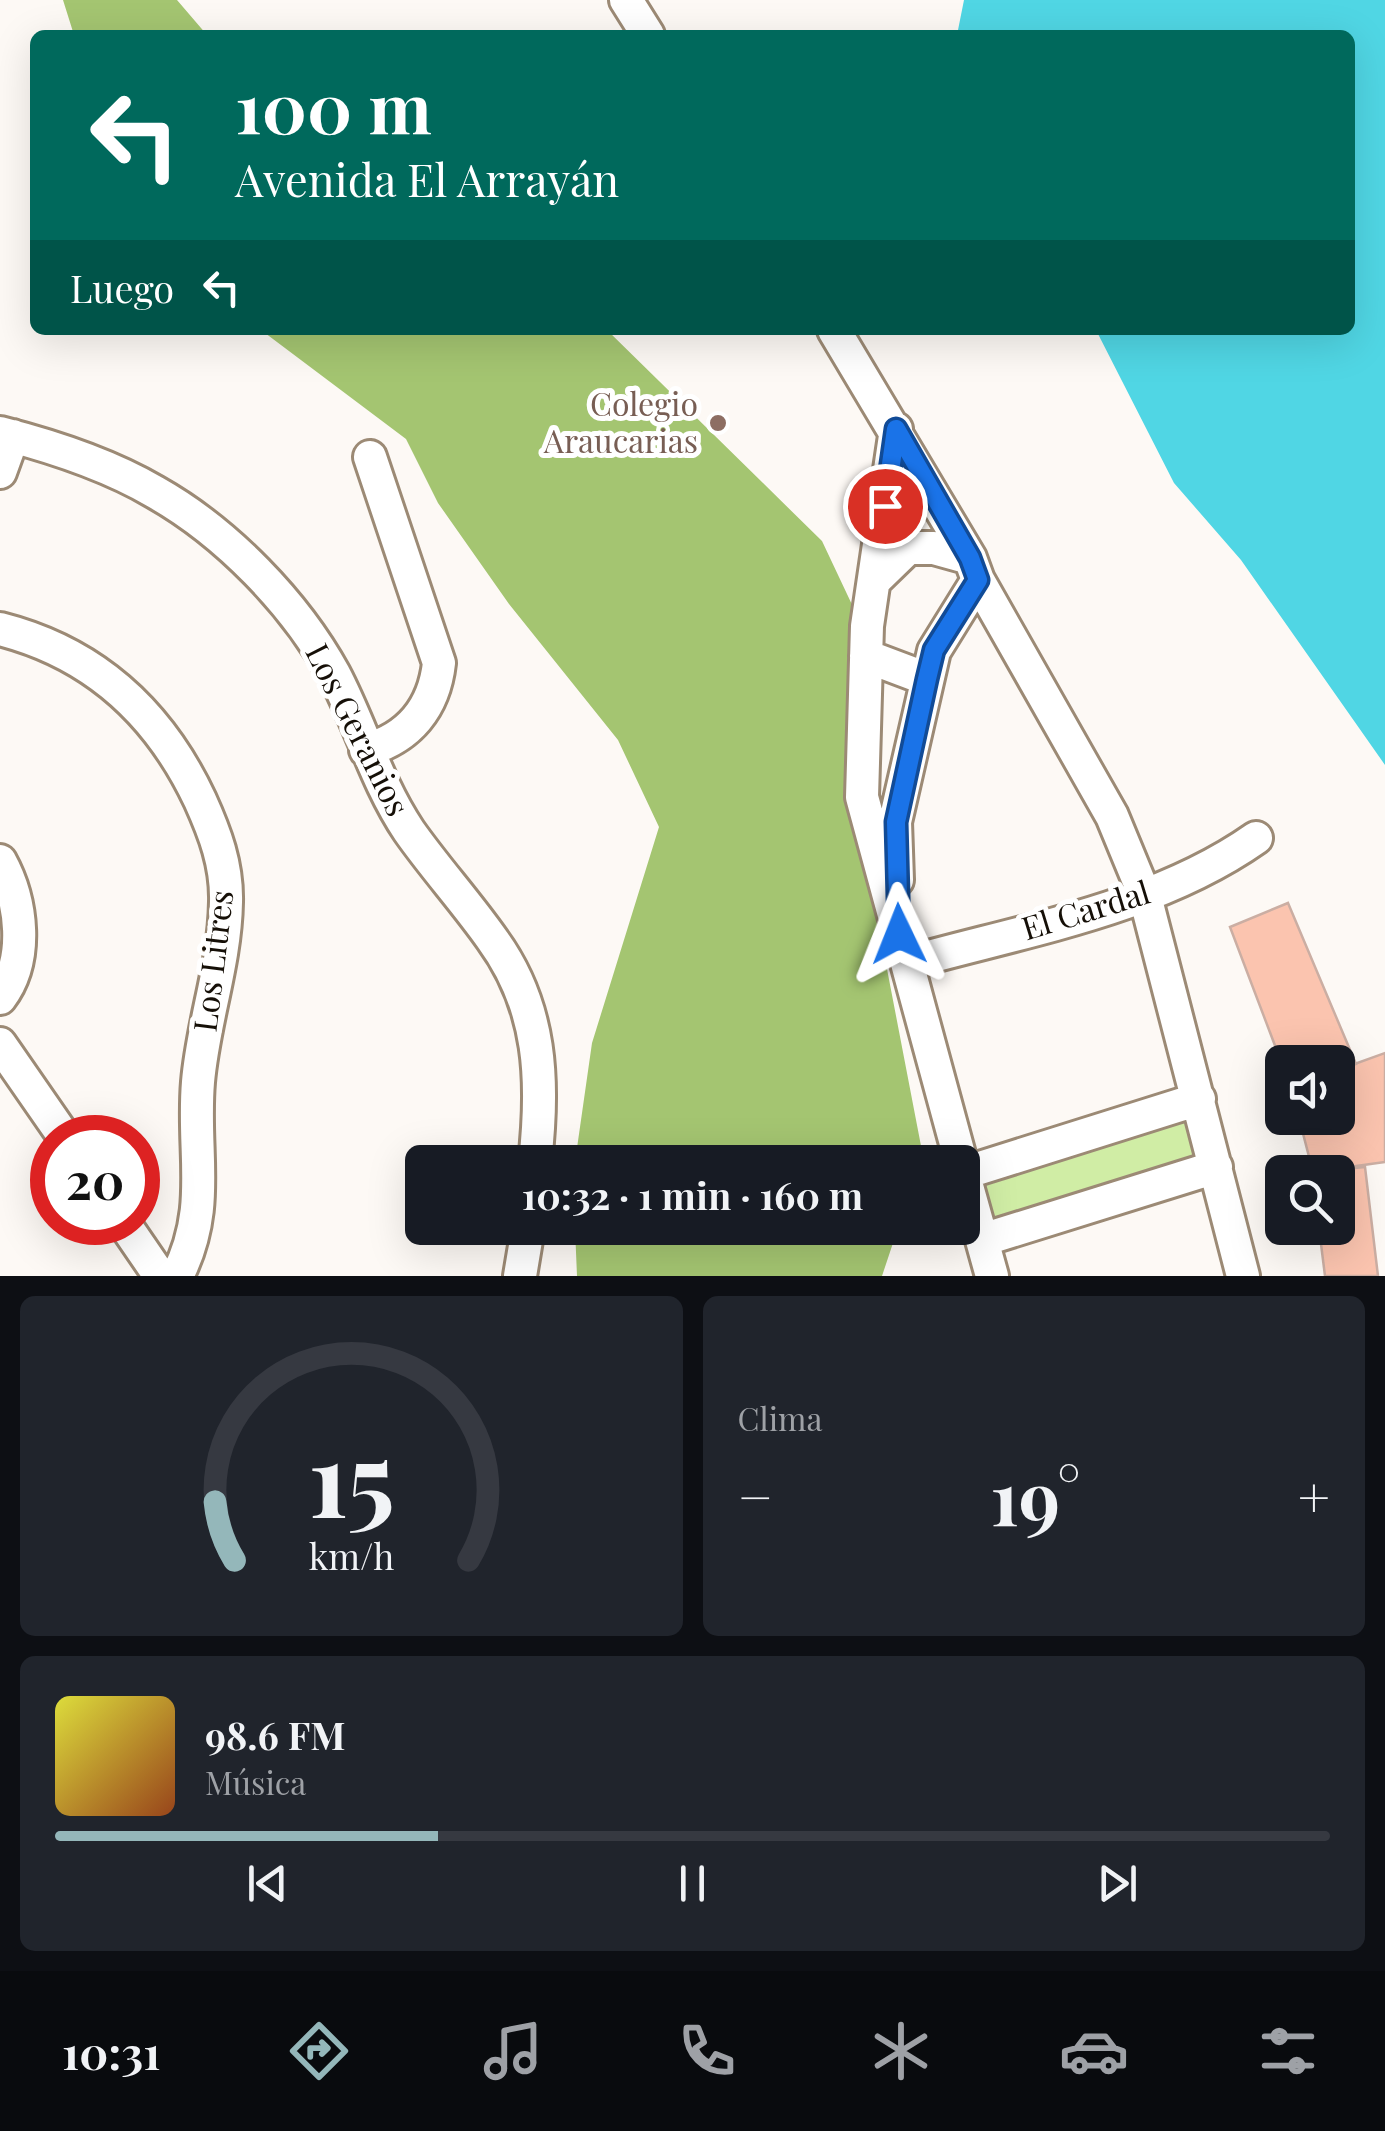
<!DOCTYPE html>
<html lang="es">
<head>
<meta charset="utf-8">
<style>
	:root { --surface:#171b24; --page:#20242c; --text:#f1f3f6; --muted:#9ea1a6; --line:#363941; --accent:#94b7ba }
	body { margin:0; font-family:"Playfair Display",serif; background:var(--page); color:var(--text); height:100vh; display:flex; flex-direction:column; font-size:38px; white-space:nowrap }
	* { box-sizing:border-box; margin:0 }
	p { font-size:32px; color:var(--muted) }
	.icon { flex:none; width:55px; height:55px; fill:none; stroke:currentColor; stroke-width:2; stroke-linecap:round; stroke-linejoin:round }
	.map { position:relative; height:1276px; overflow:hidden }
	.sheet { display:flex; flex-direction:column; gap:20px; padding:20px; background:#0d0f14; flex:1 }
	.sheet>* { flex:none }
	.top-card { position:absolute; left:30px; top:30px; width:1325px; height:305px; border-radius:15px; box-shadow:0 10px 40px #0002; background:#00695c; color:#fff; overflow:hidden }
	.buttons { position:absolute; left:1265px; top:1045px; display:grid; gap:20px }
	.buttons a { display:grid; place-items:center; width:90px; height:90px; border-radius:15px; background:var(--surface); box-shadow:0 10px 40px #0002; font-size:50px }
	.speed { position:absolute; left:30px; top:1115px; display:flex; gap:20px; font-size:50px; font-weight:700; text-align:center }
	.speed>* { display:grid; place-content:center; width:130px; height:130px; border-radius:50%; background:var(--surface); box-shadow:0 10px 40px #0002; line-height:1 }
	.speed .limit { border:15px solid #d22; background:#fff; color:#111 }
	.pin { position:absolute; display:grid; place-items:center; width:85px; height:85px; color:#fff; margin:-42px; border:5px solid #fff; border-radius:50%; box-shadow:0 2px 10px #0007 }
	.me { position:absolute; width:110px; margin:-55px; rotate:358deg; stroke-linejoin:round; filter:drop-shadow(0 0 8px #0008) }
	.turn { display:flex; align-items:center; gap:35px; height:210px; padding:0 40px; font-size:45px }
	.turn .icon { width:130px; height:130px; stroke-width:2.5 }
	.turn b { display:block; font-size:70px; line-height:85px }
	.then { display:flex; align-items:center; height:95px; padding:0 40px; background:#0003; gap:20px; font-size:38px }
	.big { font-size:75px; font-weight:700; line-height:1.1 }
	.sheet .widget { flex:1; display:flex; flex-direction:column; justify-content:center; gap:15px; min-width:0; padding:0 35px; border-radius:15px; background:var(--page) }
	.sheet .dial { align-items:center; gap:0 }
	.dial svg { height:260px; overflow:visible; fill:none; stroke:var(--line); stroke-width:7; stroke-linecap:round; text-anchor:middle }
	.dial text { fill:var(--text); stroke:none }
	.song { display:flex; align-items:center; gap:30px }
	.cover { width:120px; height:120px; border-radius:15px; background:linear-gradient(135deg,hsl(60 70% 55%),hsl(20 70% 35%)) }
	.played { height:10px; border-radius:5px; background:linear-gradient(90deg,var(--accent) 30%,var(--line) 30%) }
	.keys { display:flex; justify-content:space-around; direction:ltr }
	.heat { display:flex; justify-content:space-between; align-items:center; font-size:55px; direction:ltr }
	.sheet .tiles { flex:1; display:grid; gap:20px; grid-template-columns:1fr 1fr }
	.widget:last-child { grid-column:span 2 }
	.trip { position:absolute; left:405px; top:1145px; width:575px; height:100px; border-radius:15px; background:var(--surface); box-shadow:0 10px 40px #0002; font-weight:700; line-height:100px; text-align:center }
	.dock { display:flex; height:160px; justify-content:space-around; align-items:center; background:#090b0e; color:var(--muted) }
	.dock .icon { width:70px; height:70px }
	.dock .current { color:var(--accent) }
	.dock b { font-size:45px; color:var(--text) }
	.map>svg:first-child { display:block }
	.green { fill:#d0eda5 }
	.forest { fill:#a4c571 }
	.water { fill:#50d6e4 }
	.building { fill:#fbc4af; stroke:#cbaea3; stroke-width:2.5 }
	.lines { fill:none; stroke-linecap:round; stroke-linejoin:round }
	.minor-casing { stroke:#9c8a75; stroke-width:38 }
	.minor { stroke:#fff; stroke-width:32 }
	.route-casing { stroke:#114b97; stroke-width:25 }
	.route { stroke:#1a73e8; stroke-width:18 }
	.education-dot { fill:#8d6e63; stroke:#fff; stroke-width:4 }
	.labels { text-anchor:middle; stroke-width:10; stroke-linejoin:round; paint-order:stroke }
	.education-label { font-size:32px; fill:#785e54; stroke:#fff; text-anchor:end }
	.street-label { font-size:32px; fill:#150f07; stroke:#fff }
</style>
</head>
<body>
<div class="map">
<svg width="1385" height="1276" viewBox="0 0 1385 1276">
	<rect width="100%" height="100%" fill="#fdf9f5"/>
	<path class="green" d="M1190,1111l15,53 -214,62 -14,-46z"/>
	<path class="forest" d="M63,0h114l30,35h-133z
		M261,330h346l215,211 33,70 12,254 55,286 -3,11h-344l17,-119 67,-216 -41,-87 -109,-136 -71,-101 -32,-64z
		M575,1228h323l-16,48h-305z"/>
	<path class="water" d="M964,0h421v765l-144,-205 -67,-77 -78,-153h254v-295h-393z"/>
	<path class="building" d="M1288,903l68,161 -18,6v-8l-56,2 -52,-137z
		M1385,1053v109l-72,10 -14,-54h39v-48z
		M1365,1167l13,109h-53l-6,-48h19v-56h-25z"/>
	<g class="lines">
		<g class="minor-casing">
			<path id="minor" d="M626,0l22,35
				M834,330l136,228 8,22 134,236 33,80 98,380
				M896,429l-29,197 -5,171 99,365
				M0,433c51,13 109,32 155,59 71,40 140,111 179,182 27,51 42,108 75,157 26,37 57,71 83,108 50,68 52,143 43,223
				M0,472l13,-36
				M874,581l34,-33h26l36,10
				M0,629c94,24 159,84 200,171 15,33 27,65 26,102 -1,62 -23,120 -28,180 -6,72 14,126 -21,194
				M866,656l61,23
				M366,750c43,-12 68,-42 73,-87l-69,-206
				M0,861c22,40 29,99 0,137
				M897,880l-2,-58 39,-171 44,-71
				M907,963c117,-33 248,-54 349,-125
				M0,1044l65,94
				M962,1168l30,108
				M964,1173l235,-74
				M123,1222l37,54
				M982,1240l234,-73
				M520,1276l8,-48"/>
		</g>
		<use href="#minor" class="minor"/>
	</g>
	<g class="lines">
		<g class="route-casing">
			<path id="route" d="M885,506l11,-77 74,129 8,22 -44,70 -7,29 -31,143 3,112"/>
		</g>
		<use href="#route" class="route"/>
	</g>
	<circle class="education-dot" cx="718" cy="423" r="10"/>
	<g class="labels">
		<g class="education-label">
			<text x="698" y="416">Colegio<tspan x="698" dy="37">Araucarias</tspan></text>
		</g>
		<g class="street-label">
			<text transform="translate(357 730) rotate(63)" y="11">Los Geranios</text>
			<text transform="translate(1086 911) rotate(-17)" y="11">El Cardal</text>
			<text transform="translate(214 961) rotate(-83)" y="11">Los Litres</text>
		</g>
	</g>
</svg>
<div class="buttons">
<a><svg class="icon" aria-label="sound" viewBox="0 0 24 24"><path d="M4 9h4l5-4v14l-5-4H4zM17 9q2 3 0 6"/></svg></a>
<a><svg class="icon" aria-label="search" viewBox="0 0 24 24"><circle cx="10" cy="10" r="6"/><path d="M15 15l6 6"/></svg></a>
</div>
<div class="speed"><div class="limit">20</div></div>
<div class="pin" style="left:885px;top:506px;background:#d93025"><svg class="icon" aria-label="arrive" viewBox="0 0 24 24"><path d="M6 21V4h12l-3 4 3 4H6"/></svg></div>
<svg class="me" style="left:899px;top:934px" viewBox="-20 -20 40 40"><path d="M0-17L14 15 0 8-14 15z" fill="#1a73e8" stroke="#fff" stroke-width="4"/></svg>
<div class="trip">10:32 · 1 min · 160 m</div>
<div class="top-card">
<div class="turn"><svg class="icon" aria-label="left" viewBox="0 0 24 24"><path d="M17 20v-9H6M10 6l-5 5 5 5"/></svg><div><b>100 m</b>Avenida El Arrayán</div></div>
<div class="then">Luego<svg class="icon" aria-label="left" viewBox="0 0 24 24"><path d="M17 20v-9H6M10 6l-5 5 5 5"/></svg></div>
</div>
</div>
<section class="sheet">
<div class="tiles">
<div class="widget dial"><svg viewBox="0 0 100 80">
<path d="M14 69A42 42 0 1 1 86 69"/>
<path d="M14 69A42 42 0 0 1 8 51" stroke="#94b7ba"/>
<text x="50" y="56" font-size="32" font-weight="700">15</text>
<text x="50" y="72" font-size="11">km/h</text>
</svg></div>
<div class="widget"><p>Clima</p>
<div class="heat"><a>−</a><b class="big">19°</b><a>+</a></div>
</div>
<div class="widget">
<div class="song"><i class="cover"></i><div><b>98.6 FM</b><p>Música</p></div></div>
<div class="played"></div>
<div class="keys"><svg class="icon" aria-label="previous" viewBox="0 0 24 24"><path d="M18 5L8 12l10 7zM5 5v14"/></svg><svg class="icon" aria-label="pause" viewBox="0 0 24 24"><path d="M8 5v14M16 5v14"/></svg><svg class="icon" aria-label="next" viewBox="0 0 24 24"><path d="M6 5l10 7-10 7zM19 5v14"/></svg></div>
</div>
</div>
</section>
<nav class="dock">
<b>10:31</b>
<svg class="icon current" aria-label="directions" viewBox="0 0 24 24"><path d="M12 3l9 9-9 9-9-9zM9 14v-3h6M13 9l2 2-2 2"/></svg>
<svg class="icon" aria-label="music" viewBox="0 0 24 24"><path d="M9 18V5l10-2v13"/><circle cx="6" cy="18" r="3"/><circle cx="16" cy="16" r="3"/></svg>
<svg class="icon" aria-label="phone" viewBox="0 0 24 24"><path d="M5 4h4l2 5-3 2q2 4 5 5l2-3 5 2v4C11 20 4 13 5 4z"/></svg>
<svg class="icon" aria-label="climate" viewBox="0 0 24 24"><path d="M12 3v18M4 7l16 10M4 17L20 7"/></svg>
<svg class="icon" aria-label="car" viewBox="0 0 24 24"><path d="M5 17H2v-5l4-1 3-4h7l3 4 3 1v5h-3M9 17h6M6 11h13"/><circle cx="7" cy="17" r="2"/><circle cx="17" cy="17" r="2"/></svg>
<svg class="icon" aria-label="filters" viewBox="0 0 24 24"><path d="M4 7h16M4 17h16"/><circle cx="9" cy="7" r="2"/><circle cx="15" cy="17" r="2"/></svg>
</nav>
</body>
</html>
